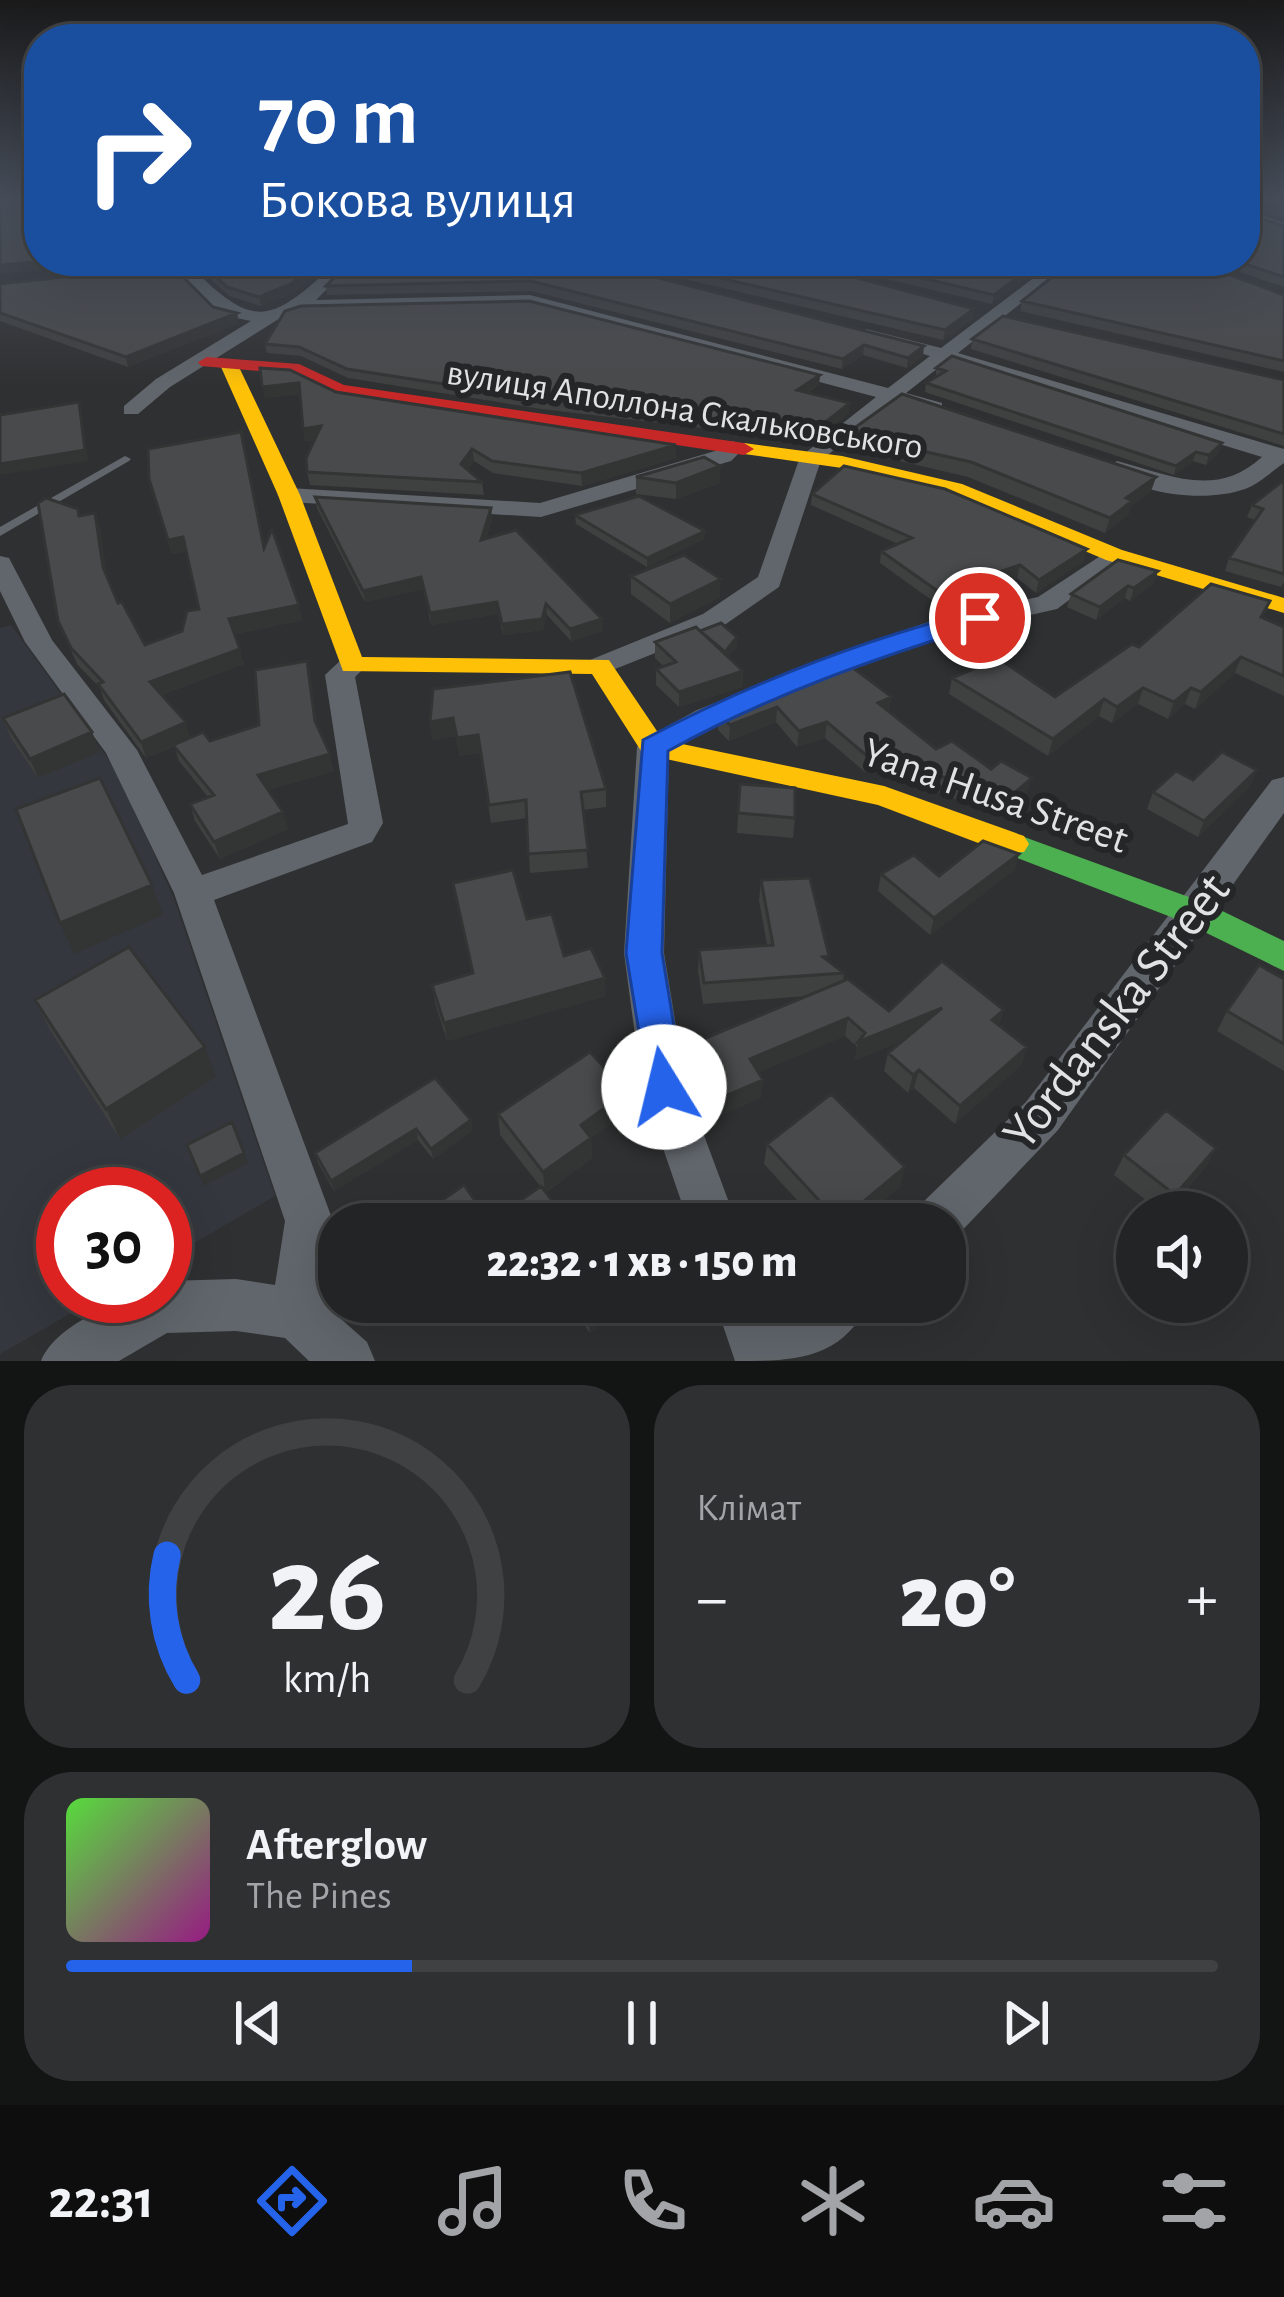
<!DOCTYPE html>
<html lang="uk">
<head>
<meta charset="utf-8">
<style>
	:root { --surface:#232425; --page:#2f3032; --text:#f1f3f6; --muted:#a3a4a7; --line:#404142; --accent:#2563eb }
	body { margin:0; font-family:"Alegreya Sans",sans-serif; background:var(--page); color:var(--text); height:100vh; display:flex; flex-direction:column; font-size:45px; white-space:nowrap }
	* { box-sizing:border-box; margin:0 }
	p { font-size:39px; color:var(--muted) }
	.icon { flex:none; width:66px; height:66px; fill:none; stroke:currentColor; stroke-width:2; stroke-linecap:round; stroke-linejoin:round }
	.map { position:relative; height:1361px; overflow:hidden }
	.details { display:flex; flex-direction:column; gap:24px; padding:24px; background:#131414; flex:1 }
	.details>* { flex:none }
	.top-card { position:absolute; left:24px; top:24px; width:1236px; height:252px; border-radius:48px; box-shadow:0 12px 48px #0002,0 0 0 3px var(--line); background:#1a4fa0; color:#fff; overflow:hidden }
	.fabs { position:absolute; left:1116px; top:1191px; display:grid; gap:24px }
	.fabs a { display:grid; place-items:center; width:132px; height:132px; border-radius:50%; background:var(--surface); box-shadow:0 12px 48px #0002,0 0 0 3px var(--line); font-size:60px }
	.speed { position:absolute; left:36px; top:1167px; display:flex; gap:24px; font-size:60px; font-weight:700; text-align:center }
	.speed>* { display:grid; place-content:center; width:156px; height:156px; border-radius:50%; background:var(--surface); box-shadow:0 12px 48px #0002,0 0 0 3px var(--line); line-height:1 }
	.speed .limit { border:18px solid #d22; background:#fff; color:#111 }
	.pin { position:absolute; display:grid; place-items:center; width:102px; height:102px; color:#fff; margin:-51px; border:6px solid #fff; border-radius:50%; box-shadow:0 3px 12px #0007 }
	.me { position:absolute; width:132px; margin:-66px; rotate:351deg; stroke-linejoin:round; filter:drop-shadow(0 0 9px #0008) }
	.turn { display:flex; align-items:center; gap:42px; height:252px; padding:0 36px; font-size:54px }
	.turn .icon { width:156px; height:156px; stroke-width:2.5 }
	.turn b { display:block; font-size:84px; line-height:102px }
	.big { font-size:90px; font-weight:800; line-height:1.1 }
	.details .widget { flex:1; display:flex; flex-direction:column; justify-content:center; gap:18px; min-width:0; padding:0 42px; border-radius:48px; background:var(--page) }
	.details .dial { align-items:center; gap:0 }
	.dial svg { height:312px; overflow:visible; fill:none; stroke:var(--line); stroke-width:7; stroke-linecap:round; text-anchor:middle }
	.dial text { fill:var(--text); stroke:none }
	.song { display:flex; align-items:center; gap:36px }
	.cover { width:144px; height:144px; border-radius:18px; background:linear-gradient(135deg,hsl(110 70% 55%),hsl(310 70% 35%)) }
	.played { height:12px; border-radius:6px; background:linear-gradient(90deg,var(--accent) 30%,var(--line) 30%) }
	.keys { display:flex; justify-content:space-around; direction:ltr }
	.heat { display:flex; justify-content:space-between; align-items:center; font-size:66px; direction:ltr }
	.details .tiles { flex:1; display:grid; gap:24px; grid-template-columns:1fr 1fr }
	.widget:last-child { grid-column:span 2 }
	.trip { position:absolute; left:318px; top:1203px; width:648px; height:120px; border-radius:48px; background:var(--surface); box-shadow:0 12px 48px #0002,0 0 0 3px var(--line); font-weight:800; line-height:120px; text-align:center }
	.tab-bar { display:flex; height:192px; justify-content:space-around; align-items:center; background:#0e0e0f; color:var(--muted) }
	.tab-bar .icon { width:84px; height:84px }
	.tab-bar .on { color:var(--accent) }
	.tab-bar b { font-size:54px; color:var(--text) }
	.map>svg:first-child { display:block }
	.built { fill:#34383e }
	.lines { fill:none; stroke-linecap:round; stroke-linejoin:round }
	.lane { fill:#61666c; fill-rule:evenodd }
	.street { fill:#61666c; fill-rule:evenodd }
	.fast { fill:#4caf50; fill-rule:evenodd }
	.slow { fill:#ffc107; fill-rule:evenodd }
	.jam { fill:#c62828; fill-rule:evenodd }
	.wall { fill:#3f4040 }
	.shaded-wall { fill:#333434 }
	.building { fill:#494a4b; stroke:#333434; stroke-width:3 }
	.route { fill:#2563eb; stroke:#184099; stroke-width:3 }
	.labels { text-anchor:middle; stroke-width:12; stroke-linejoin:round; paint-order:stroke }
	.far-street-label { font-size:36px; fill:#e0e2e3; stroke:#242628 }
	.street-label { font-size:42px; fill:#e0e2e3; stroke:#242628 }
	.near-street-label { font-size:51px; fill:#e0e2e3; stroke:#242628 }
</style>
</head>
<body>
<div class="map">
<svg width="1284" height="1361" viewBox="0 0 1284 1361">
	<rect width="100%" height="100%" fill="#2f3031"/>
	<path class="built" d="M11,625l106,146 57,128 101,297 -110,64v-66h-102v102h38l-101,58v-726z"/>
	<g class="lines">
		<path class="lane" d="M125,456l6,3 -2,2 -129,75v-9z"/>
		<path class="street" d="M1245,209l39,14v9l-39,-14z
			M168,261h17c69,69 82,66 153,0h17l-39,39 214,-5 358,93 42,-32 -64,-19v-8l75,19 115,-87h18l-116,92 326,96v14c-12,8 -24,20 -39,26 -39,14 -108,6 -139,-21l11,-7c53,14 99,38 145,-4l-315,-96 -41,32 36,10v8l-47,-8 -74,57 -42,127 -56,39 -123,49 -10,-3 -5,-6 5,-6 113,-46 55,-37 42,-120 76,-60 -346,-92 -228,5 -17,5 -115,72 -32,27h-14v-8l32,-27 95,-58 -33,-7z
			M733,441l11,7 -13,13 -190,56 -252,-15 -12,-7 12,-7 251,15 175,-52z
			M1114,547l13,8 -4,5 -66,49 -102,23 -80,27 -156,65 -50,28 -5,201 22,134 51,137h-48l-47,-137 -18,-134 13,-206 5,-7 55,-30 158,-63 82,-28 101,-22z
			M0,556l9,2 43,82 85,110 65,125 146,-51 -23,-149 17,-16 10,-3 15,9 -12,12 28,146 -11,19 -158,58 119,321 -9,83 43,38 8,19h-66l-24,-23 -49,-7 -69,2 -48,28h-78c16,-39 84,-65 124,-65v-15l71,-2 39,6 10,-64 -111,-328 -68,-140 -81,-111 -25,-51z
			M1284,777v36l-226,317 -106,111 -7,3v-20h-34l7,-17 108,-105 246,-322z
			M715,1302h52l8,21 27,-21h67c-27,59 -77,59 -134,59z"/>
		<path class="fast" d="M1013,833l195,71 76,37v30l-100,-49 -182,-70 -5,-8 5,-8z"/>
		<path class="slow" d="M230,362l9,5 61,128 62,162 247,3 54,80 221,46 140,50 5,8 -5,8h-22l-124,-47 -235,-51 -51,-80 -249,-3 -65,-176 -57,-128z
			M744,443l98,13 120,28 160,66 162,48v15l-178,-53 -158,-67 -106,-25 -105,-15 -3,-4z"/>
		<path class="jam" d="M207,357l92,7 45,21 400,58 10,6 -10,6 -405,-60 -44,-21 -94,-8 -3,-4z"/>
	</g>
	<path class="wall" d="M1245,196h39v22l-39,-12 1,8 38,12v61l-77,-26h38z
		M191,261h140l-38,32 -32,13 -32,-10z
		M592,261l331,95 -16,12 -44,-13 -21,14 -311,-78 -204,4 -1,-9z
		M608,261h186l180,48 -1,10 -30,21z
		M810,261h239l-57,43z
		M0,284l213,23 26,16 -111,44 -128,-46z
		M1284,295v77l-264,-61 2,-10z
		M972,339l312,41v66l-313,-97z
		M265,344l555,31 -1,9 -12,9 42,20 -36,28 -47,-13 -4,7 -221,-26 -193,-31 -47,-22 -34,-3z
		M936,368l286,75 -3,9 -13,13 -13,-4 -19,14 -249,-83 1,-9 10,-6z
		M336,392l340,66 -94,28 -89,-13 -19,-12 -6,8 14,13 2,13 -174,-10 -3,-13 7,-32 -9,1 -5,-46 -35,3z
		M846,434l310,43 -5,14 -20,15 -3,9 -23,18 -137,-56 -124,-29z
		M636,477l84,6 -44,16 -40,-5z
		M149,479l115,68 39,73 -69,14 10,30 -83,31 29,42 20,4 49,-16 48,-64 10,64 17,46 -66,19 20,39 -68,30 -25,-38 -5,-17 18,-7 -29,-36 -5,-15 -28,12 -42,-58 -4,-12 -23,-24 -19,-43 20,-112 2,7 20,11 7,50 11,26 27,42 37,-14 17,-22 -13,-58 -14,3z
		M1284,480v102l-3,5 -56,-16 4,-13 26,-38 -8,-3 5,-12z
		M812,494l272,67 -48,32 -19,-15 -80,26 -57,-41 1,-12 17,-7 -87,-39z
		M315,497l176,11 1,11 -6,20 117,92 -32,10 -24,-26 -4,15 -40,5 -5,-21 -67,11 -8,-36 -58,13 -48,-94z
		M575,515l130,16 -1,8 -57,28 -71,-43z
		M1118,560l36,24 -24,17 -5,-3 -29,22 -29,-13 4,-13z
		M631,576l89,21 -50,26 -39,-29z
		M1263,618l21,9v69l-49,-23 -40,36 -10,-5 -17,15 -30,-15 -26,19 -13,-7 -51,40 -99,-62 3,-16 103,19 84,-50z
		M700,631l37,6v9l-9,11 15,14 -1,16 -63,20 -23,-22v-16l7,-3 -8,-8v-16z
		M845,662l44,50 47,37 91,45 -25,22 -90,-33 -22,-17 -25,6 -40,-34 -28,9 -21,-25 -47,19 -11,-11 1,-16z
		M3,718l97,34 -62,26 -27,-40z
		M430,722l176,67v18l-23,3 5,58 -58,5 -3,-55 -36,5 -11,-70 -20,3 -4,-20 -24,4z
		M1257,770l-7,16 -52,51 -51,-28 6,-17 40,-12z
		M740,784l55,34 -2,20 -56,-5z
		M1019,854l-5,16 -84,65 -52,-44 3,-17 58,2z
		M761,880l67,81 16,12 -1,8 46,30 110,15 28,21 -6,18 -66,59 -41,-36 -6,5 -24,-22 4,-18 16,-13 -49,20 2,-13 -12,-11 -87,36 3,26 -42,18 -12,-23v-13l-12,-20 1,-18 111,-46 -104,8 -5,-33 1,-21 68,-5 -8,-45z
		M453,883l74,36 37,37 41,22v18l-158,45 -12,-38 -3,-18 40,-12z
		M1284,979v92l-67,-40 10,-20z
		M35,1000l181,77 -96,62 -70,-109z
		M435,1078l38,52 -40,29 -15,-19 -84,51 -16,-28 -3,-10z
		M627,1092v20l-36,26 1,20 -46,34 24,32h-152l-1,-6 73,4 50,-36 -40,-51 -2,-21z
		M767,1144l133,43 -44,37h-37l-55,-60z
		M1216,1148l-11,20 -38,44h-6l-47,-37 10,-20z
		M567,1302h58v3l-35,28z"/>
	<path class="shaded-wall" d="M43,261h96l-139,13v-9z
		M319,261h12l-38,32 -32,13 -2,-9z
		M1039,261h10l-57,43 2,-9z
		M974,309l-1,10 -30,21 2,-10z
		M237,313l2,10 -111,44 -2,-10z
		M864,345l-1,10 -21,14 1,-10z
		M924,346l-1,10 -16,12 1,-10z
		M820,375l-1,9 -23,15 1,-9z
		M299,383l2,12 -36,3 -3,-11z
		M79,402l3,10 6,49 -88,14v-11z
		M850,403l-1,10 -36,28 1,-10z
		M321,426l2,12 -18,3 -2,-12z
		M1222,443l-3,9 -13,13 3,-10z
		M676,445v13l-94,28 -1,-13z
		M472,449l2,12 -11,15 -2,-12z
		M1196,452l-3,9 -19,14 2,-9z
		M720,466v17l-44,16v-16z
		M1156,477l-5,14 -20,15 -3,9 -23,18 5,-15 16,-20z
		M491,508l1,11 -10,33 -1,-12z
		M95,513l5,14 8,54 -5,-14z
		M705,531l-1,8 -57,28v-9z
		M183,537l4,14 -15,3 -4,-14z
		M1087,549l-3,12 -48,32 3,-13z
		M1020,565l-3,13 -80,26 2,-12z
		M1158,571l-4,13 -24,17 4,-13z
		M421,577l2,12 -58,13 -2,-11z
		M721,579l-1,18 -50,26v-19z
		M1128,586l-3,12 -29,22 4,-13z
		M497,602l1,12 -67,11 -1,-12z
		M546,604l1,11 -4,15 -40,5 -1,-11z
		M299,605l4,15 -71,14 -3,-15z
		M602,619l1,12 -32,10 -1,-12z
		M737,637v9l-13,16 1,-10z
		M240,649l4,15 -89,33 -5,-15z
		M1241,657l-6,16 -40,36 6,-17z
		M743,671l-1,16 -63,20v-15z
		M1143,688l-5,16 -26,19 5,-16z
		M1191,688l-6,16 -17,15 6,-17z
		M892,697l-3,15 -11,-9z
		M1104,699l-5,17 -51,40 5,-17z
		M777,707l-1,15 -47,19 1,-16z
		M453,718l3,18 -24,4 -2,-18z
		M186,722l4,16 -44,20 -5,-16z
		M827,722l-2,16 -28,9 2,-16z
		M92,732l8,20 -62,26 -8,-19z
		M478,735l2,18 -20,3 -3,-18z
		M893,750l-3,16 -25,6 2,-16z
		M330,754l4,17 -72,21 -4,-17z
		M1257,770l-7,16 -52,51 6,-16z
		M1032,778l-5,16 -25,22 4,-16z
		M283,812l5,17 -68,30 -6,-17z
		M1019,854l-5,16 -84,65 4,-17z
		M152,885l11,30 -89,39 -14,-31z
		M605,978v18l-158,45 -3,-18z
		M942,1008l-4,18 -83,34 3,-18z
		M1004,1010l-5,18 -7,-8z
		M848,1018l-3,18 -96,41 1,-18z
		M205,1047l11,30 -96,62 -14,-30z
		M1027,1047l-6,18 -66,59 5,-18z
		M919,1070l-5,18 -6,5 5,-18z
		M763,1080l-2,18 -42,18 2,-18z
		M627,1092v20l-36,26 1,20 -47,34 -2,-20 38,-47z
		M471,1120l2,10 -40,29 -2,-10z
		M416,1129l2,11 -84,51 -3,-10z
		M1216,1148l-11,20 -39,44 9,-17z
		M244,1153l4,10 -44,23 -4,-10z
		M905,1167l-5,20 -44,37h-17z
		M616,1302h9v3l-35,28 -1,-10z"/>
	<path class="building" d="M0,196h39v65h4l-43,4z
		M1245,196h39v13l-39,-12z
		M1245,200l1,14 38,12v51l-48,-16h9z
		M199,261h120l-28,23 -32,13 -32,-10z
		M351,261h241l332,85 -16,12 -44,-13 -21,14 -312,-78 -205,5z
		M646,261h148l180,48 -29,21z
		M849,261h190l-45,34z
		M1072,261h121l91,34v66l-262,-60z
		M171,265l42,42 24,6 -111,44 -126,-44v-29z
		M529,301l291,74 -23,15 53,13 -36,28 -48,-12 -3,6 -223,-26 -193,-30 -48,-22 -34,-3 20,-33 16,-5z
		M1003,316l281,64v54l-312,-95z
		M952,356l270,87 -13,12 -13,-3 -20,14 -250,-83 20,-12 -10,-3z
		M260,368l30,2 46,22 340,53 -95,28 -89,-12 -20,-12 -11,15 21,18 -175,-10 -1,-14 15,-32 -18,3 -4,-46 -37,4z
		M902,394l254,83 -30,21 6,3 -22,17 -139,-56 -125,-28z
		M79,402l6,48 -85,14v-49z
		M241,432l23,116 8,-19 27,76 -70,14 11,30 -90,33 36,40 -45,20 -43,-58 5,-2 -32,-34 -13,-27 -20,-118 8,-5 32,11 1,7 16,-3 8,54 15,36 4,-1 23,43 37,-14 5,-20 12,-2 -16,-72 -15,3 -19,-61 -1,-30z
		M704,457l16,9 -44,17 -40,-6z
		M844,466l101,23 142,60 -48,31 -19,-15 -81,27 -58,-41 31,-13 -100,-44z
		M1284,480v94l-55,-16 34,-49 -11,-4z
		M639,496l66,35 -58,27 -72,-43z
		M315,497l176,11 -10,32 35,-10 86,89 -32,10 -24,-25 -4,15 -40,5 -5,-22 -67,11 -9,-36 -58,14z
		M684,555l37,24 -51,25 -39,-28z
		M1118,560l40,11 -24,17 -6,-2 -28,21 -29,-13z
		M1211,584l59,17 -9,16 23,10v49l-43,-19 -40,35 -10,-4 -17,14 -31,-14 -26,19 -13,-8 -51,40 -101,-61 46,-20 57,39 77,-53 7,3z
		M721,623l16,14 -12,15 -25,-21z
		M696,627l47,44 -64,21 -23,-23 20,-7 -21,-20z
		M307,661l8,60 15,33 -72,21 25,37 -69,30 -24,-38 24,-9 -41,-50 30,-13 7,9 49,-16 -4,-55z
		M845,662l47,35 -14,6 58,46 16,-8 39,28 10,-8 31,17 -26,22 -91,-33 -22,-17 -26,6 -40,-34 -28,9 -22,-24 -47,18 -11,-11z
		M570,672l36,117 -25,3 7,58 -60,4 -2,-54 -37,5 -11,-70 -21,3 -4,-20 -23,4 3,-33z
		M64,694l28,38 -62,27 -27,-41z
		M1222,752l35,18 -53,51 -51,-29 23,-21 17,9z
		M100,778l52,107 -92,38 -44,-114z
		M740,784l55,4v30l-57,-5z
		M983,841l36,13 -85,64 -53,-44 33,-19 25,21z
		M513,870l14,49 25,-5 12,42 27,-8 14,30 -161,45 -12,-38 41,-12 -20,-90z
		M810,878l19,78 -6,1 21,16 -140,10 -5,-33 74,-5 -12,-65z
		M129,947l76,100 -99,62 -71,-109z
		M942,961l62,49 -12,10 35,27 -67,59 -41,-36 -6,5 -25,-22 54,-45 -84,34 7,-9 -17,-15 -98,41 13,21 -42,18 -13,-23 7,-3 -19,-30 152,-63 41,32z
		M1259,965l25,14v65l-57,-33z
		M590,1052l37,40 -46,33 10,13 -48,34 -45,-58z
		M435,1078l36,42 -40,29 -15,-20 -85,52 -16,-28z
		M831,1094l74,73 -66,55 -72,-78z
		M1166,1110l50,38 -41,47 -51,-40z
		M232,1122l12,31 -44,23 -13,-31z
		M464,1185l26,37 51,-36 29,38h-149l-4,-6z
		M574,1302h42l-27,21z"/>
	<linearGradient id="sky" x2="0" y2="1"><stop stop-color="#1a1a1b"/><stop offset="0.51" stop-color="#474e5a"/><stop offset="1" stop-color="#474e5a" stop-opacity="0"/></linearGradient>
	<rect width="1284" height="387" fill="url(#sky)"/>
	<path class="route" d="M980,610l9,3v10c-111,34 -220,72 -321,128l-6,202 22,134 -6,12 -14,5 -14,-5 -24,-146 17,-213c106,-56 221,-101 337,-130z"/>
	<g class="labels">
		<g class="far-street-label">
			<text transform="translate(685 408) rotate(9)" y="13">вулиця Аполлона Скальковського</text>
		</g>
		<g class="street-label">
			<text transform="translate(996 794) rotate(19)" y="15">Yana Husa Street</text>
		</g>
		<g class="near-street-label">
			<text transform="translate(1115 1010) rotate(-52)" y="18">Yordanska Street</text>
		</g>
	</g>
</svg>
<div class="fabs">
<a><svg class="icon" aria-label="sound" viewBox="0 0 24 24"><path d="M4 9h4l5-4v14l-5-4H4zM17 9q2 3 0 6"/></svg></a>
</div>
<div class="speed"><div class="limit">30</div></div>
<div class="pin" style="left:980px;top:618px;background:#d93025"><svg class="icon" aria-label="arrive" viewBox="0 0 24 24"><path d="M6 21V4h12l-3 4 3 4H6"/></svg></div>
<svg class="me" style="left:664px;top:1087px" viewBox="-20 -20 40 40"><circle r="19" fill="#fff"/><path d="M0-13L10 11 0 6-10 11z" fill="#2563eb"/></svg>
<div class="trip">22:32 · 1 хв · 150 m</div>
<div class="top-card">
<div class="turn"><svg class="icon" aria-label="right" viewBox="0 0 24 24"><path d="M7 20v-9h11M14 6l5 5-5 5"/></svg><div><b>70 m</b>Бокова вулиця</div></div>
</div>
</div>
<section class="details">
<div class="tiles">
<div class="widget dial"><svg viewBox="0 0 100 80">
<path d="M14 69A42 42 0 1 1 86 69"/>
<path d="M14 69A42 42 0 0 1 9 37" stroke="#2563eb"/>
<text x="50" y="56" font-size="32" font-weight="700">26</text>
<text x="50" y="72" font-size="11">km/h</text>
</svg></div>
<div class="widget"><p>Клімат</p>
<div class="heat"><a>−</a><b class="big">20°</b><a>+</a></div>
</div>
<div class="widget">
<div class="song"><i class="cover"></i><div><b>Afterglow</b><p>The Pines</p></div></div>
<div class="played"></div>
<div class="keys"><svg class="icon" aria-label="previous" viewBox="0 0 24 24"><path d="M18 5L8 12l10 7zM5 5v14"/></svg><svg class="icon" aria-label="pause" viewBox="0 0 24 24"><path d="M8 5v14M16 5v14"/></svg><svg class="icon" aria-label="next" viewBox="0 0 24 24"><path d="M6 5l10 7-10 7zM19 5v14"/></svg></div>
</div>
</div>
</section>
<nav class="tab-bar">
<b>22:31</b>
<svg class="icon on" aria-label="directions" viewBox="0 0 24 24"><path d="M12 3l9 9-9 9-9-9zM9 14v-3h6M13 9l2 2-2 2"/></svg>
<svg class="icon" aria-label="music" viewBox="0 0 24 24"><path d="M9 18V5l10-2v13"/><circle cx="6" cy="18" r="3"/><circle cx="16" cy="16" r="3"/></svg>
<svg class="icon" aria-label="phone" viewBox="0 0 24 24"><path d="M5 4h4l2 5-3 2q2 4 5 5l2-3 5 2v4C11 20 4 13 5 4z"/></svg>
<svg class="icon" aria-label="climate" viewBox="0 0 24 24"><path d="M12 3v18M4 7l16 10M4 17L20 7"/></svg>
<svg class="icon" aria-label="car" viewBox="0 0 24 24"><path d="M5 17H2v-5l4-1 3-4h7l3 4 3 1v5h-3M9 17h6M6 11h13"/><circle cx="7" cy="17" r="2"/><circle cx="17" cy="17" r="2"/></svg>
<svg class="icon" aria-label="filters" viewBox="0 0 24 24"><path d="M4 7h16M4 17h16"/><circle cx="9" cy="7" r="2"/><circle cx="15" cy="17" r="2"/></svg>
</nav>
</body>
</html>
